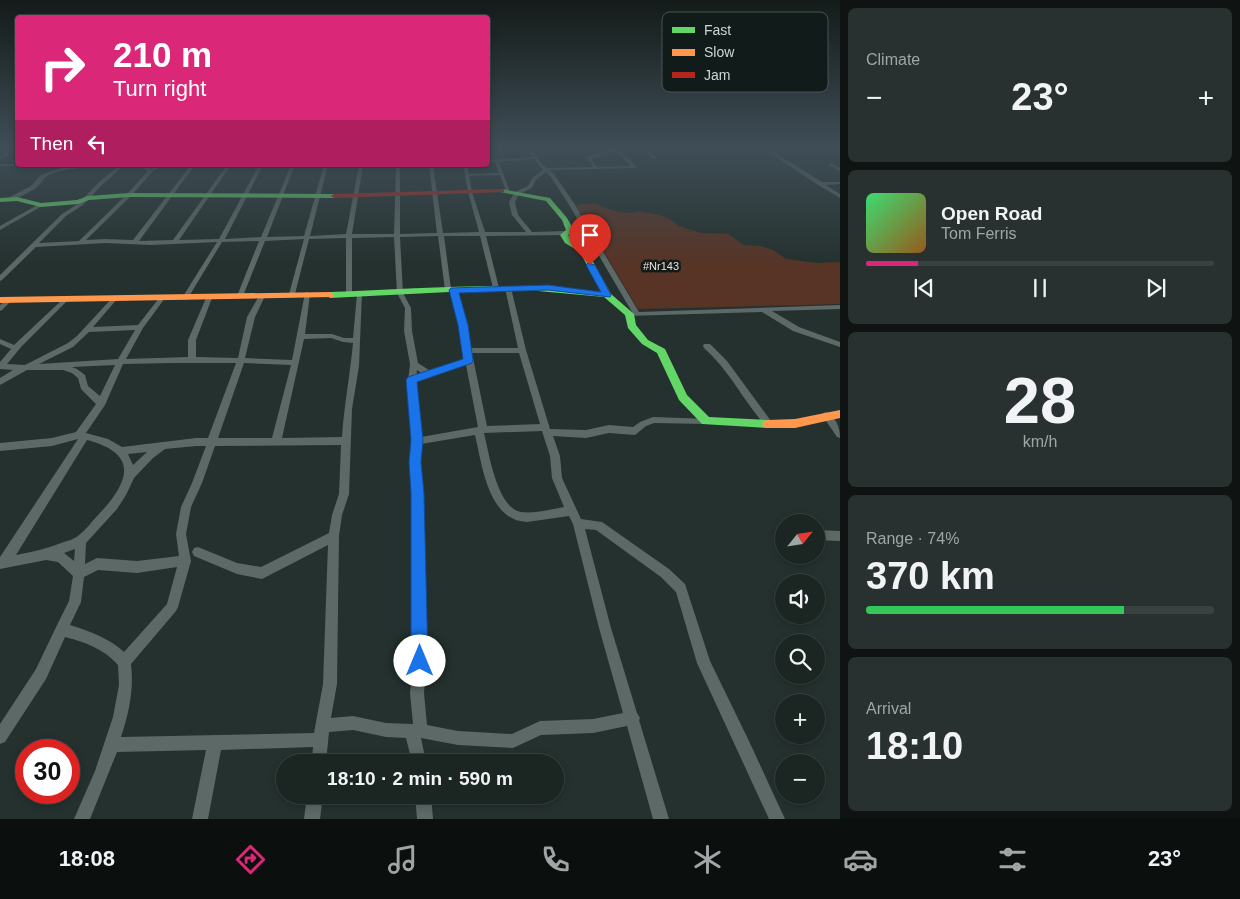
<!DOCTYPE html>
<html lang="en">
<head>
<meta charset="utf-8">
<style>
	:root { --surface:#1b2522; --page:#28312f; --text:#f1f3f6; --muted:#a0a5a5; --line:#394240; --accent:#db2777 }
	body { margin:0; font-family:Arial,sans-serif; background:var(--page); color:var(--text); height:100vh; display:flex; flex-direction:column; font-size:19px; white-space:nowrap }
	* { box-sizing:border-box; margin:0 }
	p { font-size:16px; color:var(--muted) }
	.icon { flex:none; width:28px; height:28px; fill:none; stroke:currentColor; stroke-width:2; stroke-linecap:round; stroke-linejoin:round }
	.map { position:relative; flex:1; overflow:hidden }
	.panel { display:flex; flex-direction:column; gap:8px; padding:8px; background:#0f1413; width:400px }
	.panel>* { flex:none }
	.top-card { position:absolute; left:15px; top:15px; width:475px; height:152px; border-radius:5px; box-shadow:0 2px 8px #0003,0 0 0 1px var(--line); background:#db2777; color:#fff; overflow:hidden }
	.needle { width:32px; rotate:60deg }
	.controls { position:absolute; left:775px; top:514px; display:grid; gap:10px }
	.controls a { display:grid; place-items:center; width:50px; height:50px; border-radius:50%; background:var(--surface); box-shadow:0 2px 8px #0003,0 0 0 1px var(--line); font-size:25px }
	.speed { position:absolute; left:15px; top:739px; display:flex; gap:10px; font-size:25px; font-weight:700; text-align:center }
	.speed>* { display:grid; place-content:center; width:65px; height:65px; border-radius:50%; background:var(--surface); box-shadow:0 2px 8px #0003,0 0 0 1px var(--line); line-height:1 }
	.speed .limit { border:8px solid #d22; background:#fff; color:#111 }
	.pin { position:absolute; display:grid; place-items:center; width:42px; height:42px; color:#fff; margin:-51px -21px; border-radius:50% 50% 50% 0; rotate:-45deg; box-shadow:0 0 5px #0007 }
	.pin .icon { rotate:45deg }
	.me { position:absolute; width:55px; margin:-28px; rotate:0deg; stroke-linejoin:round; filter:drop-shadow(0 0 4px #0008) }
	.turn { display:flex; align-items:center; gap:18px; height:105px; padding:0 15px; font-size:22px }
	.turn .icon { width:65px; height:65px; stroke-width:2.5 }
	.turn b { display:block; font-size:35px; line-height:42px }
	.then { display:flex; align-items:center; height:48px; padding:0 15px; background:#0003; gap:10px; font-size:19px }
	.big { font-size:38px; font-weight:800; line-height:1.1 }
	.panel .tile { flex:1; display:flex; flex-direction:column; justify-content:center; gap:8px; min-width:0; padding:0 18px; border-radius:8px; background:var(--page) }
	.panel .dial { align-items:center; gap:0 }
	.dial b { font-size:65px; line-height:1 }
	.song { display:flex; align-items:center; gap:15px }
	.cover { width:60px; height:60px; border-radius:8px; background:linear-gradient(135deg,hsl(140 70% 55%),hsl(30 70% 35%)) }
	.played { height:5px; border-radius:2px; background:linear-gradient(90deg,var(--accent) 15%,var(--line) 15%) }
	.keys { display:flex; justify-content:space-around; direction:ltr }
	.heat { display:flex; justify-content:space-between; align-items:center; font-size:28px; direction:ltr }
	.charge { height:8px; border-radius:4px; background:linear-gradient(90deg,#34c759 74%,var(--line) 0) }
	.trip { position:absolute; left:276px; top:754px; width:288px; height:50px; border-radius:25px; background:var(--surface); box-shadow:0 2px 8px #0003,0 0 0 1px var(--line); font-weight:800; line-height:50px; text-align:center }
	.tab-bar { display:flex; height:80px; justify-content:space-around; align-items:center; background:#0b0f0e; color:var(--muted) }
	.tab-bar .icon { width:35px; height:35px }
	.tab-bar .selected { color:var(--accent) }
	.tab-bar b { font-size:22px; color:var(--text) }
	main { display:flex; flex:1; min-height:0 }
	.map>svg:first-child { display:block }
	.green { fill:#573426 }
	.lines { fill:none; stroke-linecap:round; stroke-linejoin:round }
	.stream { stroke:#9c5f47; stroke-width:1 }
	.street { fill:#5c6966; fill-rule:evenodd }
	.fast { fill:#63d668; fill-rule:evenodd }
	.slow { fill:#ff974d; fill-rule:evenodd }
	.jam { fill:#b3261e; fill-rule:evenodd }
	.route { fill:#1a73e8; stroke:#114b97 }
	.labels { text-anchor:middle; stroke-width:5; stroke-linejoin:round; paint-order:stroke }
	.far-park-label { font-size:11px; fill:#f4e0d8; stroke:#111b19 }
	.key { fill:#111b19; stroke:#485451; stroke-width:1 }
	.key-label { font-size:14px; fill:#cad8d4 }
</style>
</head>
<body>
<main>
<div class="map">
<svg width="840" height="819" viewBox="0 0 840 819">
	<rect width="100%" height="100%" fill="#24312e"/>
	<path class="green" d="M593,203l22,8 15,2 7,-2 23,4 8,3 11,8 22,7 27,1 16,11 16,1 13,4 13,9 30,4 24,-1v42l-202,5 -62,-104z"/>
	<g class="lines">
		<path class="stream" d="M0,158l7,-3 3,-6"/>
		<path class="street" d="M527,149h4l11,15 4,4 47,-1 -7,-10 24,-8h8l19,18 -2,1 -86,2 5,4 20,29 65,109 201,-7v4l-68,2 27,16 41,15v5l-47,-16 -31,-19 -136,4v-4h6l-64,-109 -18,-27 -4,-4 -10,8 -4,8 -13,6 -4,8 3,13 14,17 34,-1 3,2 -3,2 -80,1 13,52 -1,1h-4l-1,-1 -13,-52h-36l7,53 3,-1 3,2 14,58h47l-13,-60 3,-2 3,2 15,62 24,79 36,1 23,-5 24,2 7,-5 13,-5 56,2 1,2 -1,2 -3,1 -52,-1 -8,3 -11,9 -26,-2 -23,5 -33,-2 7,20 2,22 19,41 21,3 67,47 16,15 25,77 39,80 36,78h-16l-72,-156 -21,-71 -15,-15 -65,-47 -11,-1 26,99 26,85 3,5 -1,2 30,99h-16l-26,-93 -34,7 -52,2 -28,13 -55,-3 -37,-7 5,24h-14l-6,-24 -20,-1 -33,-7 -24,2 -3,30h-14l1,-15 -92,3 -13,69h-16l14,-69 -89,2 -27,67h-16l21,-48 18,-54 6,-32 -1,-20c-14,-16 -33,-23 -53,-28l-19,42 -41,63 -5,2v-20l36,-55 21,-44 12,-24 4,-25 -15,-14 -12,-2 -46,9v-12l78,-118 -26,7 -52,5v-8l52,-5 24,-6 20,-28 -15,-15 -3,-11 -6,-5 -9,-3h-36l-27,15v-7l13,-8 -13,-1v-7l11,-13 -11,-5v-5l14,6 49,-46h4v2l-45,45 -15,18 18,1 43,-22 9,-7 36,-39 2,-1 3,2 -25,29 45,-2 22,-28 2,-1 3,2 -22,30 -17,31 62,-2v-17l18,-42 3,-2 3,2 -16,42v17l42,1 9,-41 12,-21 3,-2 3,2 -10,21 -10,41 47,2 13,-67 2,-1 3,2 -5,40h27l12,4h9l4,-44 3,-2 2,1 -3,73 -7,43 -3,85 -7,21 -3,21 -2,148 -6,34 22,-2 33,7 27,1 -3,-31 3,-32v-168l-3,-31 2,-21 -5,-51 3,-26 -6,-33 1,-23 -8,-15 -3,-56 -42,1v55l-3,2 -3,-2v-55l-37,1 -14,55 -3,2 -3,-2 15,-55 -39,2 -22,55 -3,2 -3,-2 22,-55 -37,1 -34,56 -3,2 -3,-2 35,-56 -66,3 -46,-2 -69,4 -34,33 -2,1v-6l62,-61 17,-11 20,-21 21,-17h23l7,4 10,-4h7l-13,5 -23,26 -45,44 19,-1 28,1 58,-75h4l-56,76 34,-1 54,-75h4l-52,75 40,-1 40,-74h4l-38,74 36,-2 30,-72h4l-28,72 37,-1 20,-71h4l-18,71 36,-2 13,-69h4l-11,69h42l2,-69h4v69l37,-1 -8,-68h4l10,68 36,-1 -11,-40 -5,-27h4l2,9 30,-1 -4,-11h-7v-2l44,-3zM614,150l17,16 -34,1 -6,-8 20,-6zM534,159l9,11 -11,8 -4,8 -13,6 -6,10 3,13 14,17h-41l-13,-40 -3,-16 31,-1 6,16 4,1 -11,-30zM125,165l16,2 7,4 -21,23 -48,47 -40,2 27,-27 17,-11 20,-21zM438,236l7,54 3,2 3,-1 14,68 -32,11h-4l-11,-7 -6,-32 -1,-23 -8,-15 -3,-56zM135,330l-17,29 -79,5 34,-17 16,-15zM331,338l12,4 10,1c-3,32 -9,63 -11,94l-60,1 22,-99zM472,353h47l21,71 -53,2zM174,363h62l-28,75h-12l-74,9 -14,-8 -22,-6 19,-28 18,-41zM244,363l47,2 -19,73h-54zM115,365l-15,31 -12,-10 -3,-11 -8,-6 -5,-2zM466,365l12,62 -57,10 -6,-47 2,-20 7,5 9,1zM542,431l8,25 2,22 12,29c-13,2 -29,7 -43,5 -24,-4 -32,-59 -37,-79zM475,435c7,29 13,86 52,87l42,-6 4,8 26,104 24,85 -30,6 -53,2 -28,13 -54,-3 -31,-6 -3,-32 3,-32 -4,-168 -3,-31 1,-18zM87,440c53,14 42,42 12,74 -7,7 -13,16 -21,22 -4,3 -10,5 -14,6 -16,6 -31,10 -48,13zM341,445l-2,49 -7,21 -3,18 -68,34 -24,-4 -39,-16 -4,1 -2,4 2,4 43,18 25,5 66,-34 -5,139 -9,49 -193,4c8,-24 13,-47 10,-73l45,-53 2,-4 13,-46 -5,-27 5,-27 11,-24 13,-37zM196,446h10l-14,37 -11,24 -5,27 3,22 -42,5 -40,-3 -12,6 1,-21 31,-34 9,-14 8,-17 19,-20 12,-9zM147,452l-14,13 -5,-11zM75,549l-1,12 -10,-8zM177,567l-10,37 -43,48c-15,-14 -35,-21 -54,-27l11,-23 3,-25 14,-7 39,3z
			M643,149h5l9,9 -4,1z
			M764,149h5l53,33h18v2l-14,1 14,9v4l-22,-13z
			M803,149h5l2,2 -4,1z
			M831,163l9,5v3l-11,-6z
			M0,164h18v1h28l-2,1h-44z
			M58,165l8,2 22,-2c-12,6 -30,3 -42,12 -3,2 -5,6 -8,9 -5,5 -25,16 -32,13l25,-13 10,-11 20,-7z
			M39,204l5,1 -44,25v-4z
			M9,298l3,2 -10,10 -2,1v-6z
			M704,344h6l17,17 44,60 1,2 -1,2h-6c-22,-25 -36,-55 -61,-77l-1,-2z
			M826,412c10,5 14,15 14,26l-3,-1 -15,-22 1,-2z
			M780,529h4v10l-8,-1 -1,-4 1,-4z
			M816,530l24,1v10l-24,-1z
			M307,795h16l-3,24h-16z
			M415,795h16l2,24h-16z"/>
		<path class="fast" d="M502,189l48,9 17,20 7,12 -6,5 3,4 15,10 25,45 23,20 2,11 12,15 17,9 22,46 22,22 59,3 4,1 2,3 -2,3 -4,1 -66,-4 -23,-24 -22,-47 -15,-9 -14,-16 -3,-13 -21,-18 -66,-6h-69l-139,7 -4,-3 4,-3c90,-3 181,-12 271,0l-21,-40 -15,-9 -5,-8 6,-5 -4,-10 -16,-19 -46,-9v-2z
			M129,193l205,1 3,2 -3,2 -205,-1 -40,3 -11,4 -37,3 -24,-6 -17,1v-4l17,-1 24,6 36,-3 11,-4z"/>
		<path class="slow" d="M330,292l4,3 -1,2 -333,6v-6z
			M840,410v8l-45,10h-27l-4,-1 -2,-3 2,-3 4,-1 27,-1z"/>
		<path class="jam" d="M502,189l2,1v2l-170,6 -3,-2 3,-2z"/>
	</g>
	<linearGradient id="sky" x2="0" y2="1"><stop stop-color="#141b19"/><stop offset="0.56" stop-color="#3f4e57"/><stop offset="1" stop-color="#3f4e57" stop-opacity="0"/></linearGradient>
	<rect width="840" height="264" fill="url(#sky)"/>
	<path class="route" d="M588,263l7,2 16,30 -1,2 -62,-7 -89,3 9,32 5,35 -1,3 -55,19 6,58 -2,22 3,31 4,168 -2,6 -6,2 -6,-2 -3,-6v-168l-2,-31 2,-22 -5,-60 2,-3 55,-18 -5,-34 -9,-35 2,-2 97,-3 53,7 -15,-27z"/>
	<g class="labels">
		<g class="far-park-label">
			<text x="661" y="270">#Nr143</text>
		</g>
	</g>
	<rect x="662" y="12" width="166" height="80" rx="8" class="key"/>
	<rect x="672" y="27" width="23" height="6" fill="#63d668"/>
	<rect x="672" y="49" width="23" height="7" fill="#ff974d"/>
	<rect x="672" y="72" width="23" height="6" fill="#b3261e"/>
	<g class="key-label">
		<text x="704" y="35">Fast</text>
		<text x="704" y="57">Slow</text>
		<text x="704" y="80">Jam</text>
	</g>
</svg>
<div class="controls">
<a><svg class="needle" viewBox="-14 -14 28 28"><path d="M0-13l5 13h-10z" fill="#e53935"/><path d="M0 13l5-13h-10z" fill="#a0a5a5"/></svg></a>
<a><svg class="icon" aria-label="sound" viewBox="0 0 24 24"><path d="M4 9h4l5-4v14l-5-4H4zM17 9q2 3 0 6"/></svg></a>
<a><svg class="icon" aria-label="search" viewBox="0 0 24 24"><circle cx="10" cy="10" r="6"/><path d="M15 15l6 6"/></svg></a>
<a>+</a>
<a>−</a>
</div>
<div class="speed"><div class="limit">30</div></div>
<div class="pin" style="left:590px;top:265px;background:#d93025"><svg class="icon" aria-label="arrive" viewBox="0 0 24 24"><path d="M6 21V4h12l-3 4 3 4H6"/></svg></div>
<svg class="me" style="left:420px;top:661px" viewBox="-20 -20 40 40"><circle r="19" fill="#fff"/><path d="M0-13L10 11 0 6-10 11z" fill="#1a73e8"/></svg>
<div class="trip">18:10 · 2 min · 590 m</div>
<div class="top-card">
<div class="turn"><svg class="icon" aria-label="right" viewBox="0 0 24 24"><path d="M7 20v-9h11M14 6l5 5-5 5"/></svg><div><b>210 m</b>Turn right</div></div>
<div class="then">Then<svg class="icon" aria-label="left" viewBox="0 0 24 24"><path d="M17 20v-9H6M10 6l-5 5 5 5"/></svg></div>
</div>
</div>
<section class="panel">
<div class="tile"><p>Climate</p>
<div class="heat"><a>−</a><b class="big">23°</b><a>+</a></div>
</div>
<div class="tile">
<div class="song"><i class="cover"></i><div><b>Open Road</b><p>Tom Ferris</p></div></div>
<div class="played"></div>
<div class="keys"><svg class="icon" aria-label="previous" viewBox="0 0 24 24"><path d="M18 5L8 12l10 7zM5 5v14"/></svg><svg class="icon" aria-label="pause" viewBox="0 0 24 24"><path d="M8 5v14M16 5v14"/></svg><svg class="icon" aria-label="next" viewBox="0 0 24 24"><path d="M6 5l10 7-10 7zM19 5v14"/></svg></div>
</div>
<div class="tile dial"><b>28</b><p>km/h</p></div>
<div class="tile"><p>Range · 74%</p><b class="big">370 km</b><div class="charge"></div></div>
<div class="tile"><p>Arrival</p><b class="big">18:10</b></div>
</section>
</main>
<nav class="tab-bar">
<b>18:08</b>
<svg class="icon selected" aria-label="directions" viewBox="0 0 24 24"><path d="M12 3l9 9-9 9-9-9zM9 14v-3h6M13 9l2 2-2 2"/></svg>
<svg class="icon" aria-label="music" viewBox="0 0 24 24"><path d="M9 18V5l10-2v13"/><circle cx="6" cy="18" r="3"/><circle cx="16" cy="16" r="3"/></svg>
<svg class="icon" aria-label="phone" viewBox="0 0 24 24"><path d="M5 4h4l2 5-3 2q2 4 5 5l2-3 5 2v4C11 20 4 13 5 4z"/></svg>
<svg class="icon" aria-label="climate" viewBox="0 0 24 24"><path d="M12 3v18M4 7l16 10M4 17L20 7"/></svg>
<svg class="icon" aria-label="car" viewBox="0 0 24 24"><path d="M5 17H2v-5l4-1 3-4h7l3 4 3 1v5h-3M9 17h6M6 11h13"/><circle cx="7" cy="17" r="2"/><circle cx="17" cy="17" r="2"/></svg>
<svg class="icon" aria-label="filters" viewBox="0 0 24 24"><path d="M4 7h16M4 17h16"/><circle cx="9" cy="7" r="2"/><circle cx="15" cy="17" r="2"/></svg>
<b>23°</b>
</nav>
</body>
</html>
